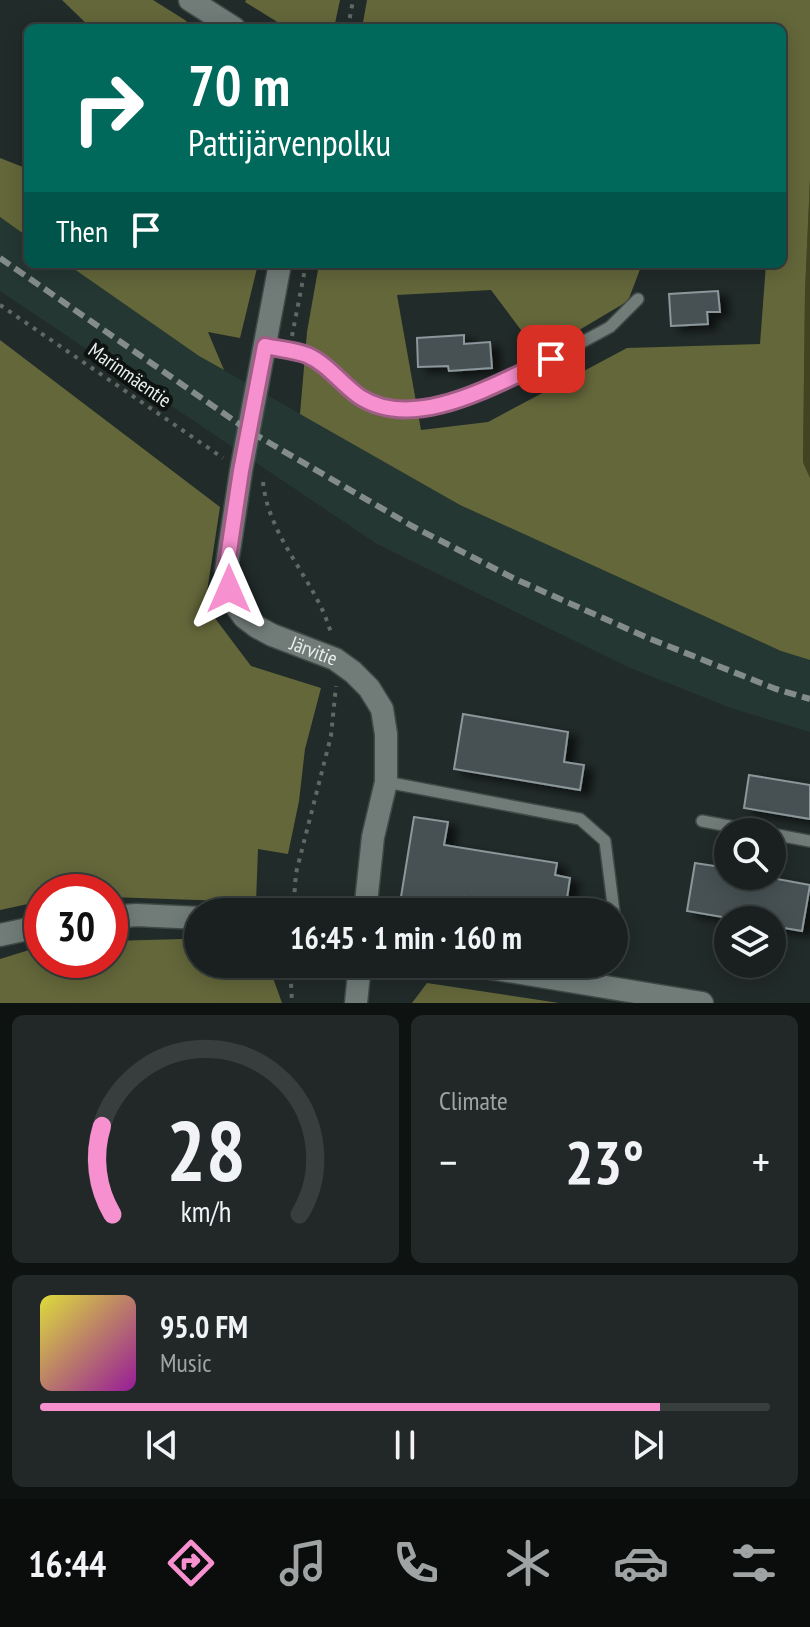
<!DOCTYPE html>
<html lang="en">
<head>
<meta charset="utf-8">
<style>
	:root { --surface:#19201f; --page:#222828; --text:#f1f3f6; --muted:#9fa3a4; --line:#373e3d; --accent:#f690cf }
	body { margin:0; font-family:"PT Sans Narrow",sans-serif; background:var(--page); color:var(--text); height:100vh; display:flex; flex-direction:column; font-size:30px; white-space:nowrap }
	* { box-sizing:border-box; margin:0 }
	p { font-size:26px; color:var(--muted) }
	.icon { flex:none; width:44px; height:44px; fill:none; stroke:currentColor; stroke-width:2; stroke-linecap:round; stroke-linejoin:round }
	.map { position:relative; height:1003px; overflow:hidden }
	.side { display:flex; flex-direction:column; gap:12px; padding:12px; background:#0e1211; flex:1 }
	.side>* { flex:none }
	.banner { position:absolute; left:24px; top:24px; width:762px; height:244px; border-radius:12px; box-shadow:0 4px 20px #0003,0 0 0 2px var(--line); background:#00695c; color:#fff; overflow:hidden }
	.buttons { position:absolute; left:714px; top:818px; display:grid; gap:16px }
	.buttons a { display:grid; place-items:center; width:72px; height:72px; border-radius:50%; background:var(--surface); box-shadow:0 4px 20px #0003,0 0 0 2px var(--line); font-size:40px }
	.speed { position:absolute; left:24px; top:874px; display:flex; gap:16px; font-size:40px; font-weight:700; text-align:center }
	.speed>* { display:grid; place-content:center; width:104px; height:104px; border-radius:50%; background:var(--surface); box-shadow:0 4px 20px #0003,0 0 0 2px var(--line); line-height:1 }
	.speed .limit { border:12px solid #d22; background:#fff; color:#111 }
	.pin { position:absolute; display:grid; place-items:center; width:68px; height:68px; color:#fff; margin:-34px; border-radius:16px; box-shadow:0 4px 12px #0006 }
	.me { position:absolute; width:88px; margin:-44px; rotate:0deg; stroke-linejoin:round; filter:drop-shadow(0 0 6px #0008) }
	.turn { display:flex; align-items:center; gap:28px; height:168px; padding:0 32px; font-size:36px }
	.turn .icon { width:104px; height:104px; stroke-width:2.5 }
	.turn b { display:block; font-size:56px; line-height:68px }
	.then { display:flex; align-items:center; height:76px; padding:0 32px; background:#0003; gap:16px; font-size:30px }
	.big { font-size:60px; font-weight:700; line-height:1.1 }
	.side .widget { flex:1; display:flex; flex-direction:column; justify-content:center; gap:12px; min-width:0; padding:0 28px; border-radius:12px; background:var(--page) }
	.side .dial { align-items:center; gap:0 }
	.dial svg { height:208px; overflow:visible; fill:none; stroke:var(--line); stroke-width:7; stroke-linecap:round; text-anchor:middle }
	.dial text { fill:var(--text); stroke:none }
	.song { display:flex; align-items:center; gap:24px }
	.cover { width:96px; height:96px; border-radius:12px; background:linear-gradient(135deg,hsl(60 70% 55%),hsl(300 70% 35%)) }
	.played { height:8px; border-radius:4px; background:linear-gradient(90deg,var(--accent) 85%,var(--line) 85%) }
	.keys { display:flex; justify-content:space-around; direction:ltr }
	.heat { display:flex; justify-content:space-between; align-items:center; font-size:44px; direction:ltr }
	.side .tiles { flex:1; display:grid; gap:12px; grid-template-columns:1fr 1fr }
	.widget:last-child { grid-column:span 2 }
	.trip { position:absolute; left:184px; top:898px; width:444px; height:80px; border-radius:40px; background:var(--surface); box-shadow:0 4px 20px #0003,0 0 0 2px var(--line); font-weight:700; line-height:80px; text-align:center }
	.dock { display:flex; height:128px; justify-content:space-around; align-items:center; background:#0a0d0c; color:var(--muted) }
	.dock .icon { width:56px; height:56px }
	.dock .current { color:var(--accent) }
	.dock b { font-size:36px; color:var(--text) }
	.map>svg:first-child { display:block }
	.built { fill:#253733 }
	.green { fill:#42441f }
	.forest { fill:#64673a }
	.building { fill:#465153; stroke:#8b979a; stroke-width:2; filter:url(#shadow) }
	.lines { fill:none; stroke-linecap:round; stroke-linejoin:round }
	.lane-casing { stroke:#3f4946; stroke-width:14 }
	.street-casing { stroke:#3f4946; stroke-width:25 }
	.path { stroke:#606967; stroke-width:4; stroke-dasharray:4 6; stroke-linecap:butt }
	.lane { stroke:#717c79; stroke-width:11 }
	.street { stroke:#717c79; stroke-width:22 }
	.rail { stroke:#838c8a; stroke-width:6; stroke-dasharray:12 6; stroke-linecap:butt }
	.route-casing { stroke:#a05e87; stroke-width:20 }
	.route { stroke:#f690cf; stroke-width:14 }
	.labels { text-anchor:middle; stroke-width:8; stroke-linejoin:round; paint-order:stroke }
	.street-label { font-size:20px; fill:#e8efed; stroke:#0e1311 }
</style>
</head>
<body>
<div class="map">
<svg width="810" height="1003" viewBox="0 0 810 1003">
	<defs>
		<filter id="shadow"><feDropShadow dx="9" dy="5" stdDeviation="4" flood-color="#0009"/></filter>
	</defs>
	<rect width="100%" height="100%" fill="#212b29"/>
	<path class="built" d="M0,217l28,20v27h39l132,92 261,149 321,146 29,9v72l-79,-24 -101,-40 -253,-124 -377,-253z"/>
	<path class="green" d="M810,179v299l-7,-16 2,-170z"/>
	<path class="forest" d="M62,0h91l32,20 8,8h-102z
		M246,0h94l-6,28h-47l-42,-26z
		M367,0h443v179l-5,113 -2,170 7,16v182l-29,-9 -321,-146 -160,-91 7,-82 12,-68h323l-14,37 -89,53 -48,-64 -94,5 24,135 67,-8 139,-74 133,-4 6,-80h16v-236h-420z
		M0,158l28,11v68l-28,-20z
		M67,264h191l-18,74 -32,-6 16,38 -25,-14z
		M0,340l220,167 -15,98 46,61 70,22 -16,61 -6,52 -11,53 -30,-5 -2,53 -146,-5v-5h-68v9l-42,9z
		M183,939l15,4v21h70l14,39h-282v-44l42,-13v14h68v-19z
		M427,983l132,20h-147z"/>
	<path class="building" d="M718,291l2,21h-13l1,12 -37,2 -2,-32z
		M464,335v9l26,-2 2,26 -43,3 -1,-5 -30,1 -1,-29z
		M463,714l105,18 -4,30 20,3 -4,25 -126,-21z
		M749,775l61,10v34l-66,-11z
		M414,817l34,5 -4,23 113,18 -2,12 15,3 -5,34 -100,-15 -2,15 -63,-9z
		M695,863l33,5v8h33l49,9 -8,46 -30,-5v-6h-32l-53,-9z"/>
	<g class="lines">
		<g class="lane-casing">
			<path id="lane" d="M265,346l42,9 22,15 32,28 29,11 28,1 37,-8 96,-43 59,-32 28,-28
				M386,782l194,37 25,22 9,71
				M702,821l59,11
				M772,834l38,7
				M595,986l6,-22"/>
		</g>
		<g class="street-casing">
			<g id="street">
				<path d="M190,0l44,28"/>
				<path id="s1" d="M280,264l-39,207 -15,100 3,18 7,17 8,11 13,10 15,8 63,24 18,13 16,16 13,21 4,25v48l-13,55 -8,75"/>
				<path d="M110,917l27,-2 61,3"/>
				<path d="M0,935l42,-9"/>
				<path d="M466,964l236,39"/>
				<path d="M356,1003l4,-39"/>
			</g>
		</g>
		<path class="path" d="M348,28l5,-28
			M0,305l223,153
			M292,336l14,-72
			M263,482c6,58 53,98 68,151
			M293,912l3,-39 35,-137 5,-50
			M290,964l2,39"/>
		<use href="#lane" class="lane"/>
		<use href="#street" class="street"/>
		<path class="rail" d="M0,258l249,173 163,95 103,53 133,59 128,51 34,10"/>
	</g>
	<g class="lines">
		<g class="route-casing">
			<path id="route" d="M229,589l-3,-18 15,-100 24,-125c13,3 29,4 42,9 21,9 35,30 53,42 56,36 138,-15 191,-38"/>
		</g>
		<use href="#route" class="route"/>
	</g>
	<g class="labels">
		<g class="street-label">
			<text transform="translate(130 375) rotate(35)" y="7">Marinmäentie</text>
			<text dy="7" stroke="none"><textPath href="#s1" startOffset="440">Järvitie</textPath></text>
		</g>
	</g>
</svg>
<div class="buttons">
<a><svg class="icon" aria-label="search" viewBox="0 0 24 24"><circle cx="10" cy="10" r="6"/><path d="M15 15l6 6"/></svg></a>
<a><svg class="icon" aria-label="layers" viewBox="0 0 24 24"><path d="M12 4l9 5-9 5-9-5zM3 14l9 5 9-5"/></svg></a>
</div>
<div class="speed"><div class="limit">30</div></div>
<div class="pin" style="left:551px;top:359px;background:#d93025"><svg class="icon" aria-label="arrive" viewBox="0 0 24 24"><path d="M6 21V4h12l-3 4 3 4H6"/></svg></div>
<svg class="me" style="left:229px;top:589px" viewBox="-20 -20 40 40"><path d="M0-17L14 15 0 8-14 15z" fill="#f690cf" stroke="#fff" stroke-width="4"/></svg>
<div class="trip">16:45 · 1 min · 160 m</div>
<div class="banner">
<div class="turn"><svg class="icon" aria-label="right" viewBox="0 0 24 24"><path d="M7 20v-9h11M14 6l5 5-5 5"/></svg><div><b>70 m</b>Pattijärvenpolku</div></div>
<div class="then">Then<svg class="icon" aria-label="arrive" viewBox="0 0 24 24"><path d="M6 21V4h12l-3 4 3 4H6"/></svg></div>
</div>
</div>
<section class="side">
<div class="tiles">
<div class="widget dial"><svg viewBox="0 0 100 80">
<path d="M14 69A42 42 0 1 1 86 69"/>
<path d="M14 69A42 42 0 0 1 10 35" stroke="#f690cf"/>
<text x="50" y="56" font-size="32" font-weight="700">28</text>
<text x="50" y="72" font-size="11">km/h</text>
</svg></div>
<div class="widget"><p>Climate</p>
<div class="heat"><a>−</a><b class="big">23°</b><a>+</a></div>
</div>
<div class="widget">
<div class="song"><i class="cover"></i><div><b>95.0 FM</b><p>Music</p></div></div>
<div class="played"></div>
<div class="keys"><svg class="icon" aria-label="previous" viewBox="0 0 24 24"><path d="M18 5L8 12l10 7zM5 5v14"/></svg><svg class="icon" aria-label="pause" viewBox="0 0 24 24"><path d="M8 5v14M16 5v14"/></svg><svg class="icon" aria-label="next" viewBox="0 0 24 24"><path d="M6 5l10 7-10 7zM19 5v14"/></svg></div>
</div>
</div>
</section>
<nav class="dock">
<b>16:44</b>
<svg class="icon current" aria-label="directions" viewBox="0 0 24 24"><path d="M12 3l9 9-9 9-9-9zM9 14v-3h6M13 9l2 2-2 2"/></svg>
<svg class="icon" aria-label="music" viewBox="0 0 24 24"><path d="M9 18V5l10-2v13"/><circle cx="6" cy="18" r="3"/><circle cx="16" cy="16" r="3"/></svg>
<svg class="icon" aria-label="phone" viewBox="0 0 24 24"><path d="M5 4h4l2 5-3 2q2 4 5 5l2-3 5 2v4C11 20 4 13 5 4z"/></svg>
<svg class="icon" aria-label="climate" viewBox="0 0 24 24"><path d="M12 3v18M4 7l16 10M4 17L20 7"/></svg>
<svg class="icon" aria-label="car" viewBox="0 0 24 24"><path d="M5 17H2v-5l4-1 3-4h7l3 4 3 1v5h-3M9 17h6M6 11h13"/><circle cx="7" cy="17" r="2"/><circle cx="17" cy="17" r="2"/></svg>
<svg class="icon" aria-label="filters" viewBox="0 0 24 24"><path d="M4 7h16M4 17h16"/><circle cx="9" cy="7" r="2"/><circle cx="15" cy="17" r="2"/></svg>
</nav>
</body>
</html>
